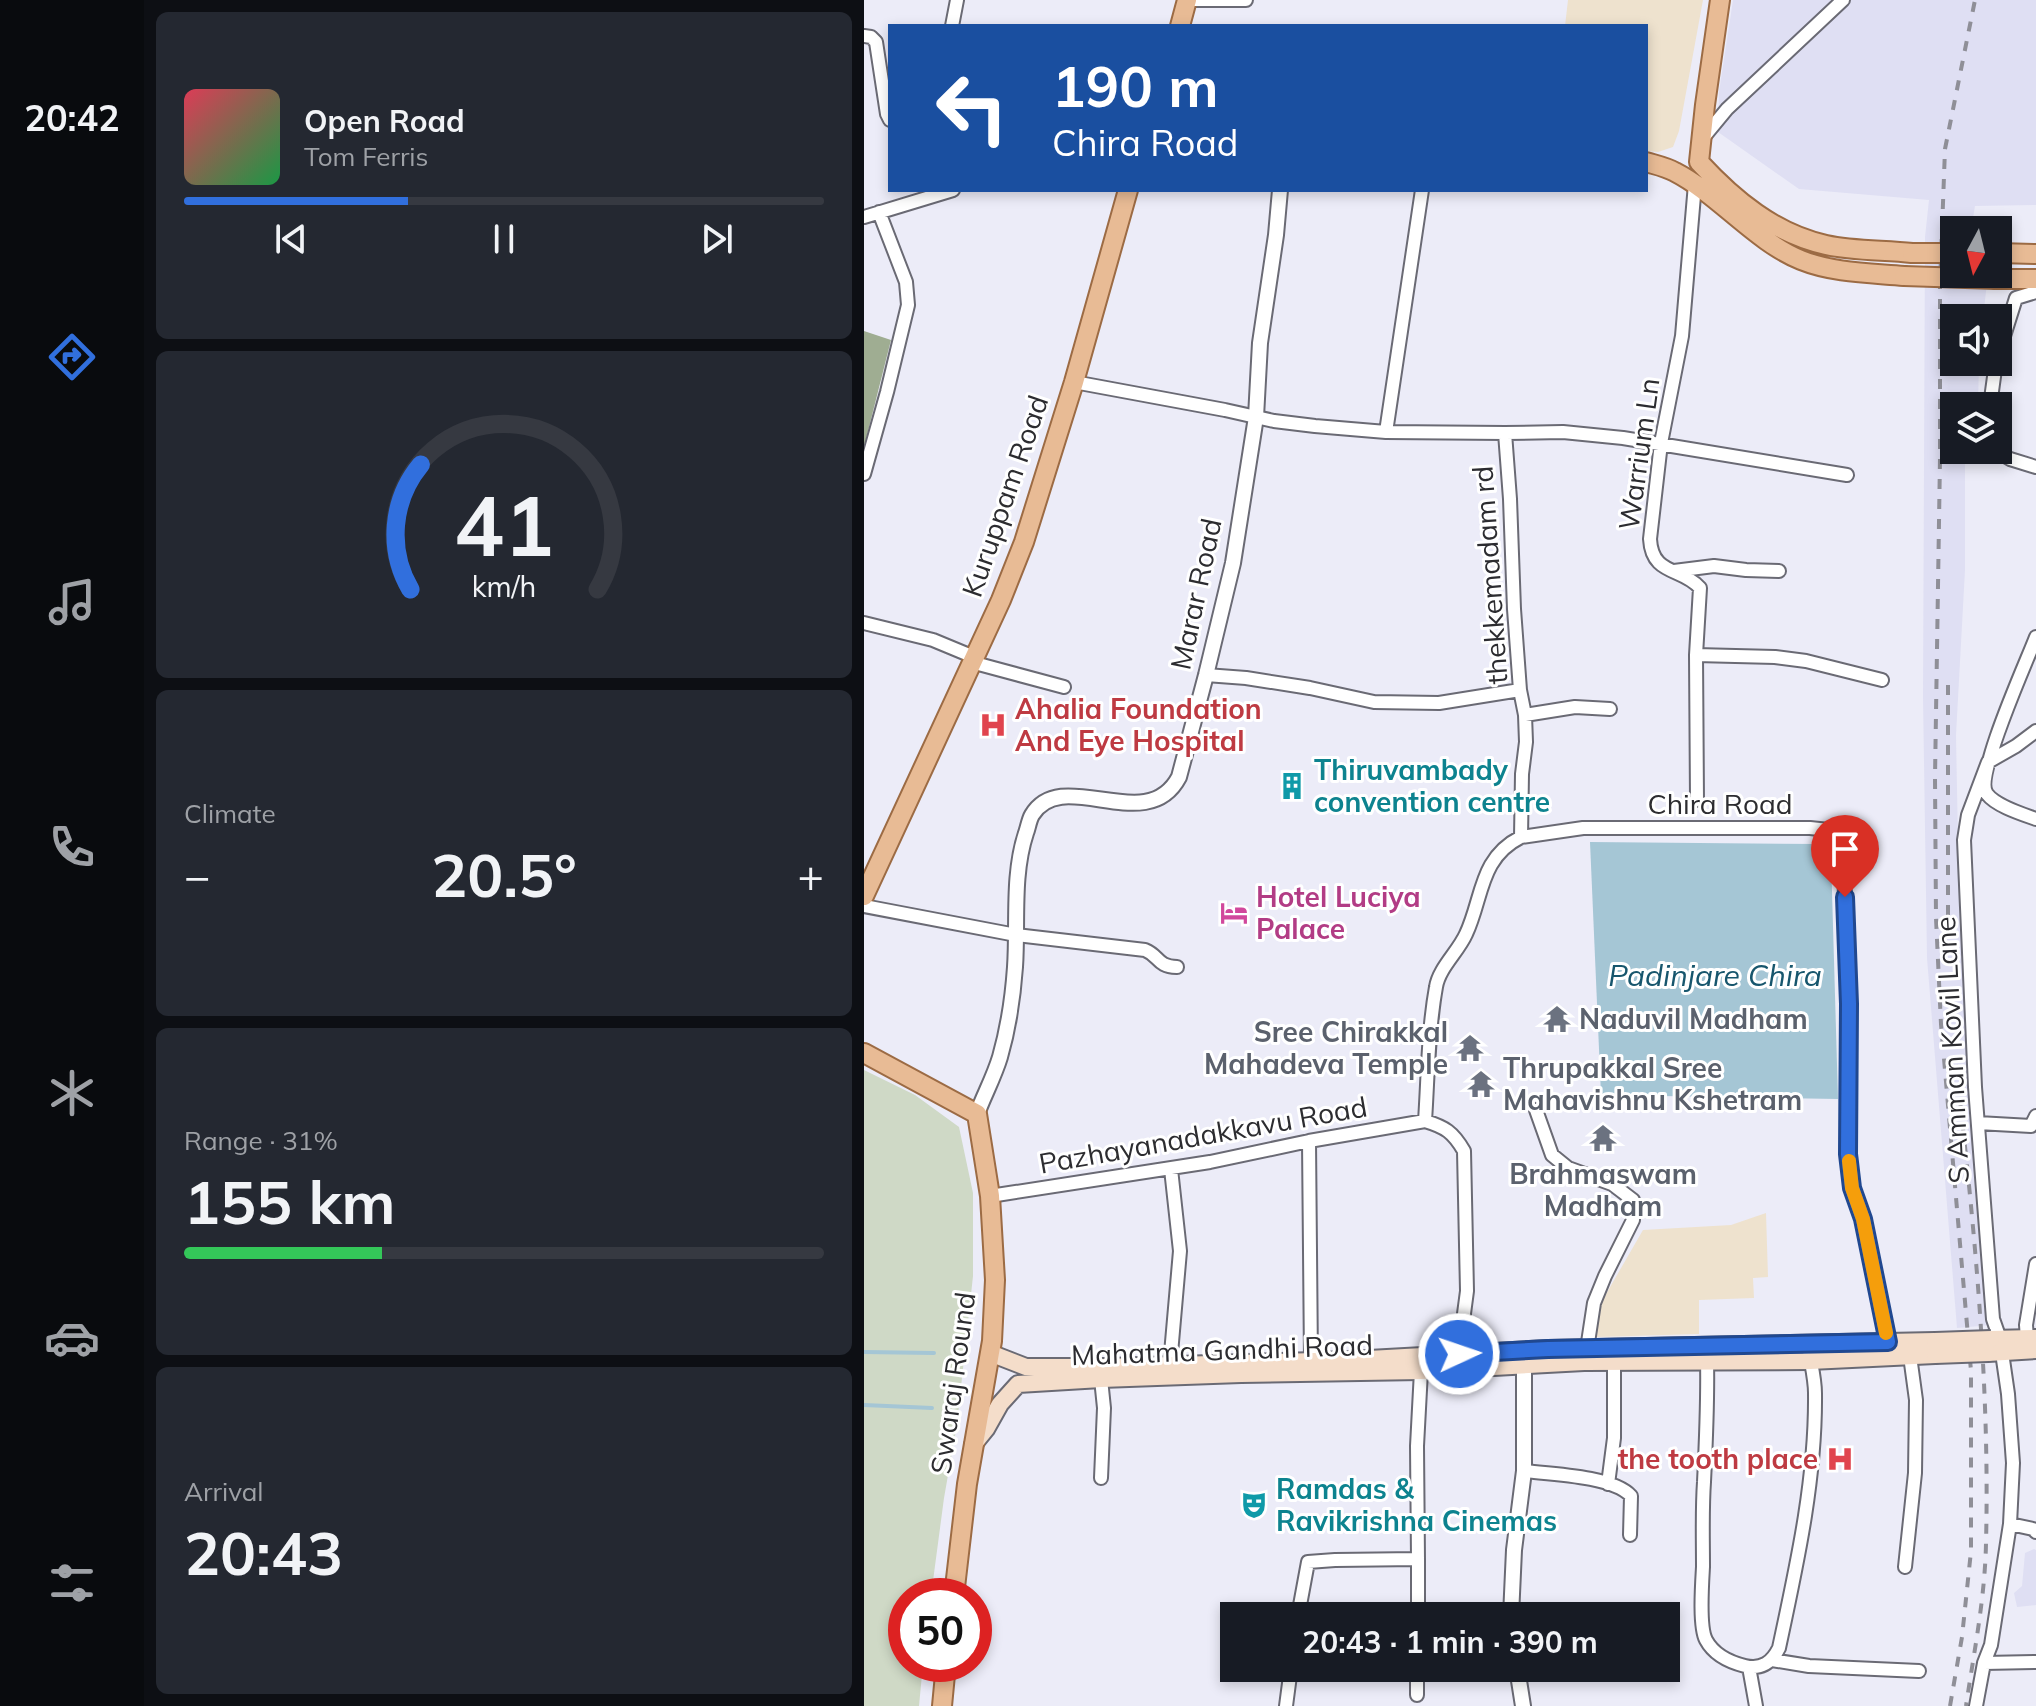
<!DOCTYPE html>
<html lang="en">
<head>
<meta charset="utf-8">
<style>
	:root { --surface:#171b24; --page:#242831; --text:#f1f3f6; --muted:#9ea1a6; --line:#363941; --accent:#316fdd }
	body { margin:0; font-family:Mulish,sans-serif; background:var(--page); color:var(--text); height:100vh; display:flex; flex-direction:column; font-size:30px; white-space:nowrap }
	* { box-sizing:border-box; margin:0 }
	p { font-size:26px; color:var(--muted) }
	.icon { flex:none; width:44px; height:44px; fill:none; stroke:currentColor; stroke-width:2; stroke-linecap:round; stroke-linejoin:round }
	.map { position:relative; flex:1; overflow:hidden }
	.details { display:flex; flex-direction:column; gap:12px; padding:12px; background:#0d0f14; width:720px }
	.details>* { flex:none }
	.hud { position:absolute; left:24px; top:24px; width:760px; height:168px; border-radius:0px; box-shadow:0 4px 12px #0003; background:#1a4fa0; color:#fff; overflow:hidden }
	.needle { width:52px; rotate:187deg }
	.fabs { position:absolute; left:1076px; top:216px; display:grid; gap:16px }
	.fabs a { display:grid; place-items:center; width:72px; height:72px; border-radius:0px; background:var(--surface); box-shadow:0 4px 12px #0003; font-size:40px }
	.speed { position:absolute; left:24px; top:1578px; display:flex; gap:16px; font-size:40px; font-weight:700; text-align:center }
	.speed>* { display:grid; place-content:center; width:104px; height:104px; border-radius:50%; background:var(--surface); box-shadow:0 4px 12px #0003; line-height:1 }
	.speed .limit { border:12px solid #d22; background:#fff; color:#111 }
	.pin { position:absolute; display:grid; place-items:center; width:68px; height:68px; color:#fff; margin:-82px -34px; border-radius:50% 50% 50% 0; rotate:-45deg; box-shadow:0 0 8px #0007 }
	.pin .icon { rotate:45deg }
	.me { position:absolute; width:88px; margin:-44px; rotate:87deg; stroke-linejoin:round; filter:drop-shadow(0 0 6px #0008) }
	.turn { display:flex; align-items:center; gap:28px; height:168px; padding:0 32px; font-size:36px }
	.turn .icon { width:104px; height:104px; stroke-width:2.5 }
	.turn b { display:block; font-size:56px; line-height:68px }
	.big { font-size:60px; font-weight:700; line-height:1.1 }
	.details .widget { flex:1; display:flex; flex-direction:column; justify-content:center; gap:12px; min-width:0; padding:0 28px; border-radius:12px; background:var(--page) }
	.details .dial { align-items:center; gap:0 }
	.dial svg { height:208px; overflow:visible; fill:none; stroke:var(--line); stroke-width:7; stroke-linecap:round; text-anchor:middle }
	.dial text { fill:var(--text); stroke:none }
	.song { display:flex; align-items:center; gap:24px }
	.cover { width:96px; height:96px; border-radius:12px; background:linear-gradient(135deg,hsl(350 70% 55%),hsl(140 70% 35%)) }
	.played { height:8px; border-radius:4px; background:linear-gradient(90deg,var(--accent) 35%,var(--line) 35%) }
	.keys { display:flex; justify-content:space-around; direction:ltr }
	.heat { display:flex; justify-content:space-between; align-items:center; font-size:44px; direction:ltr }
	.charge { height:12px; border-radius:6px; background:linear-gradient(90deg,#34c759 31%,var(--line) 0) }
	.trip { position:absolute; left:356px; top:1602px; width:460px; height:80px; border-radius:0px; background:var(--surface); box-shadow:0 4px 12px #0003; font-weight:700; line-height:80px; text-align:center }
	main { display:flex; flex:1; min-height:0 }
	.tab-bar { display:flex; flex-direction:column; width:144px; justify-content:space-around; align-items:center; background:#090b0e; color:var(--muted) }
	.tab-bar .icon { width:56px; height:56px }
	.tab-bar .selected { color:var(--accent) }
	.tab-bar b { font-size:36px; color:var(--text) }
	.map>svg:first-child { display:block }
	.commercial { fill:#eee2ce }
	.built { fill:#dfdff3 }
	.green { fill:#cfd9c6 }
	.forest { fill:#9fad92 }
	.water { fill:#a5c6d5 }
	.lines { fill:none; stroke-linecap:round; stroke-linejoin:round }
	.stream { stroke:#a5c6d5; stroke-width:4 }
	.minor-casing { stroke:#6a6a74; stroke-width:16 }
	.tertiary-casing { stroke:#6a6a74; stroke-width:18 }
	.secondary-casing { stroke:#6a6a74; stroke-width:20 }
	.primary-casing { stroke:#9c6b44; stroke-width:22 }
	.minor { stroke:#fff; stroke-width:12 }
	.tertiary { stroke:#fff; stroke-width:14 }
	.secondary { stroke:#f4ddca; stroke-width:16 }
	.primary { stroke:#e8bb95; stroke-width:18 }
	.rail { stroke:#8f8f97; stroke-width:4; stroke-dasharray:10 10; stroke-linecap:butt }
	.secondary-bridge-casing { stroke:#6a6a74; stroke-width:20; stroke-linecap:butt }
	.primary-bridge-casing { stroke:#9c6b44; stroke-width:22; stroke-linecap:butt }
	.secondary-bridge { stroke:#f4ddca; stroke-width:16 }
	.primary-bridge { stroke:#e8bb95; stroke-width:18 }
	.route-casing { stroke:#204890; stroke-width:20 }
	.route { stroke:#316fdd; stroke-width:14 }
	.slow { stroke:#f59e0b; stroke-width:14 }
	.labels { text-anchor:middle; stroke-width:6; stroke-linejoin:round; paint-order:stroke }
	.street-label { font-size:28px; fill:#2c2c30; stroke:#fff }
	.health-label { font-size:28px; font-weight:bold; fill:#be3a42; stroke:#fff; text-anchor:start }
	.culture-label { font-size:28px; font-weight:bold; fill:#0d838f; stroke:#fff; text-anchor:start }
	.hotel-label { font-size:28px; font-weight:bold; fill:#b23c85; stroke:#fff; text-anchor:start }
	.worship-label { font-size:28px; font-weight:bold; fill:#5b616d; stroke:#fff; text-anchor:start }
	.water-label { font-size:30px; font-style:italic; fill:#17566d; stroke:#fff }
</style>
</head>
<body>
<main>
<nav class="tab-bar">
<b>20:42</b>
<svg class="icon selected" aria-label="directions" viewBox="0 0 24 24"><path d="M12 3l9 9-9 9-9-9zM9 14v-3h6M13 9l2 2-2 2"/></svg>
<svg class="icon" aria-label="music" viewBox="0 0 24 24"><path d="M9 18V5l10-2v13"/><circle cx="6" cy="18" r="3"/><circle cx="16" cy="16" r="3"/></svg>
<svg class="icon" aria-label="phone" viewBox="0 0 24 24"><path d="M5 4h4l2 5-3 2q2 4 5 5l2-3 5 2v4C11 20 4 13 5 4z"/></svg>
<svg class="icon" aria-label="climate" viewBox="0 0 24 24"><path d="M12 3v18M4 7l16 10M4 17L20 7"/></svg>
<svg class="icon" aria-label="car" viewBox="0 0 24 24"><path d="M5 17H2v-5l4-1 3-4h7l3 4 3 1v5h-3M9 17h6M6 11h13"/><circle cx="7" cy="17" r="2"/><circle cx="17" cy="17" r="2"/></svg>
<svg class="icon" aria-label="filters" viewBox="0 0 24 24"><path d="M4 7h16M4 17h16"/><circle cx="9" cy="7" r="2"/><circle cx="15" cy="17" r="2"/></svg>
</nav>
<section class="details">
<div class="widget">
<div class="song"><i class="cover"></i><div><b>Open Road</b><p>Tom Ferris</p></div></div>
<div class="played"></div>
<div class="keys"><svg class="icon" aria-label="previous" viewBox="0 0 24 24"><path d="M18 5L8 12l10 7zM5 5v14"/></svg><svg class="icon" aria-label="pause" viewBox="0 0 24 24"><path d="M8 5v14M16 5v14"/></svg><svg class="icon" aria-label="next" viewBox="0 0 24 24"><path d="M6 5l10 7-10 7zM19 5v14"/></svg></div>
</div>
<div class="widget dial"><svg viewBox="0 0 100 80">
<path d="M14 69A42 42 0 1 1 86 69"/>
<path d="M14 69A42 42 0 0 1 18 21" stroke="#316fdd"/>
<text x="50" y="56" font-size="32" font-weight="700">41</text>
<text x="50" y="72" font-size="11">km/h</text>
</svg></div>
<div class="widget"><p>Climate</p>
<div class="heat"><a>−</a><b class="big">20.5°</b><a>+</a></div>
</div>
<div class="widget"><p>Range · 31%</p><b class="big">155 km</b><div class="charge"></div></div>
<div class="widget"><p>Arrival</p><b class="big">20:43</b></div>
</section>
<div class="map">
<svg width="1172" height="1706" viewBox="0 0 1172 1706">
	<rect width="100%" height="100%" fill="#ececf8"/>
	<path class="commercial" d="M704,0h135l-24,131 -6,16 -15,5 -12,-1v-125h-81z
		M902,1213l2,64 -15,1 1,20 -55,2v34l-102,3 1,-29 45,-78 88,-5z"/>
	<path class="built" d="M869,0h303v205l-61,1 -4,24h-17v44h34l-5,44h-29v44h25l-1,44h-24v44h23v3l-12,7v110l-9,165 3,161 32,429 -34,3 -30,-370 -4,-261 2,-460 4,-37 -130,-11 -81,-57 1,-40z
		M1170,1549l2,1v55l-19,2 -3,-14 8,-7 3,-33z"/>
	<path class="green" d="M0,1070l51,25 44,32 14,66v83l-16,148 -13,74 -13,98h-25v68h17l-4,42h-55z"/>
	<path class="forest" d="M0,331l27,9 -27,107z"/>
	<path class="water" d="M726,842l230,2 11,13 7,242 -237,-4z"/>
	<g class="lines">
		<path class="stream" d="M0,1352l70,1
			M0,1405l68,3"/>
		<g class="minor-casing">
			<path id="minor" d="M321,0h61
				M88,26l5,-26
				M0,36l7,1 5,5 11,72 3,6
				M839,138l24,-29 116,-109
				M831,184l-13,152 -21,107 -11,96c2,37 32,28 50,49l-4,67 1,145
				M0,217l89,-27
				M1134,355l18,-57 20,-6
				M210,382l151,28 49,11 41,5 71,6 119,1 5,66 4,110 6,81 5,25 1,27 -4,32 -1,63
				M1126,406l6,-44
				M522,432l36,-242
				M641,433l58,-1 60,6 224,37
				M1131,450l15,9 26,8
				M0,474l23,-82 21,-87 -2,-23 -27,-70
				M810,571l40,-5 32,4 33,1
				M0,623l69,17 41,17
				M1172,637c-9,24 -62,140 -49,157 9,12 35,20 49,25
				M832,655l79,2 31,4 76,19
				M107,662l93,25
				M342,675l40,3 64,10 64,14 65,1 81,-13
				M661,715l50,-8 35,2
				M0,906l152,29 129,15c15,6 11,16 32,17
				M672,1110l16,45 16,13 44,16 21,16v20l-28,56 -11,27 -7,46
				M561,1121c3,-44 3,-90 11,-134 3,-19 22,-35 30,-53 17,-36 13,-76 55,-97l62,-9h227l19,2 12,11 3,29 5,134 -1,150 4,34 11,31 25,123
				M1114,1123l53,3 5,-10
				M445,1141l2,220
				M126,1196l220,-34 99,-21 116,-20c20,6 28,11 39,30l3,140 -9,68
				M1163,1338l-1,-13 10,-61
				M843,1360c1,41 -1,81 -3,122 -2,28 -1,57 -1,85 -1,17 -4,60 3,73 8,15 23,22 39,26 17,4 27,-4 34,-18 18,-84 37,-169 36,-255 0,-16 -5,-33 -7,-49
				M306,1365l10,-114 -9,-82
				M237,1379l3,29 -3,70
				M660,1471c27,3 89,5 107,25l-1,39
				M744,1484l6,-46v-76
				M1146,1524l23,5 3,3
				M1041,1567l10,-94 1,-73 -6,-44
				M434,1616l10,-54 27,-2 83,-1 -1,-113 4,-75
				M554,1616v-57
				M908,1660l37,6 110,5
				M1120,1663l52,-1
				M885,1667l7,39
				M553,1695v-27
				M422,1706l5,-38
				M1112,1706l8,-43 7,-18 19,-121 3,-61 -5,-69 -8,-55 -7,-20 -18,-232 -11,-247 4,-25 20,-53 28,-16 20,-15"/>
		</g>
		<g class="tertiary-casing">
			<path id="tertiary" d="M113,1114c7,-19 17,-37 23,-57 8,-28 13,-61 15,-90 3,-44 -3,-92 11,-134 2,-5 3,-13 6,-18 30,-50 115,23 147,-38l27,-102 27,-112 23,-146 4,-74 16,-108 4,-45
				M647,1616l3,-66 10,-79v-106
				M653,1668l6,38"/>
		</g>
		<g class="secondary-casing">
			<path id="secondary" d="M1127,1339l45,-1
				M126,1353l36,14h81l244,-7 197,-11 387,-8
				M1124,1353l48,-3
				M109,1445l13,-16 14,-25 18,-20 83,-5 140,-5 180,-3 163,-9 226,-1 125,-6"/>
		</g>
		<g class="primary-casing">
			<path id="primary" d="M856,0l-15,105 -6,57c35,38 76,72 127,83 27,6 59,5 86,8
				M316,26l7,-26
				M782,162c10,3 20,5 29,10 43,22 81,70 126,88 32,13 69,13 103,16
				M1134,253l38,1
				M1132,279h40
				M0,896l137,-296 23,-58 50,-160 54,-192
				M0,1053l113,61 13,82 5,84 -3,61 -25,143 -13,112
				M78,1706l4,-42"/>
		</g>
		<use href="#minor" class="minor"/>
		<use href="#tertiary" class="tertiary"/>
		<use href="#secondary" class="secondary"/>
		<use href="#primary" class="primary"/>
		<path class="rail" d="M1084,685v240
			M1092,1065c18,158 34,318 30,478 -1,55 -12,109 -20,163
			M1086,1706l12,-69 9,-86v-180l-30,-347 -5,-106 -1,-141 5,-319v-174l5,-135 30,-149"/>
		<g class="secondary-bridge-casing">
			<path id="secondary-bridge" d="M1071,1341l56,-2
				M1071,1355l53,-2"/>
		</g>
		<g class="primary-bridge-casing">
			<path id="primary-bridge" d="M1048,253h42
				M1040,276l92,3"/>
		</g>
		<use href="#secondary-bridge" class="secondary-bridge"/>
		<use href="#primary-bridge" class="primary-bridge"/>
	</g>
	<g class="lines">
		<g class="route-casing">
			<path id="route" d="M595,1354l89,-5 340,-7 -25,-123 -11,-31 -4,-34 1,-150 -4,-107"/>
		</g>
		<use href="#route" class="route"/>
		<path class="slow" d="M985,1161l3,27 11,31 23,114"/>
	</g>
	<defs>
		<g id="hospital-bare" transform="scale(2.16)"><path d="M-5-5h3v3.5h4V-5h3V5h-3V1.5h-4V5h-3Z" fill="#e0444e" stroke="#fff" stroke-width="2.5" paint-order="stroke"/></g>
		<g id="building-bare" transform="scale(2.16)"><path d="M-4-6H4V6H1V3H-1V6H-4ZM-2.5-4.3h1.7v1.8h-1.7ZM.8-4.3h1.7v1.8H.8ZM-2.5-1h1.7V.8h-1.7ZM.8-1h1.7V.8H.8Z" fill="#0f9aa8" stroke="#fff" stroke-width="2.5" paint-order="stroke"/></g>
		<g id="hotel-bare" transform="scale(2.16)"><path d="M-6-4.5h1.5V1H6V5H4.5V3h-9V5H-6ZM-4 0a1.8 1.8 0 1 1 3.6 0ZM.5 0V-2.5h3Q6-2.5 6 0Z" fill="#d1479c" stroke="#fff" stroke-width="2.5" paint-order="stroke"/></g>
		<g id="temple-bare" transform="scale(2.16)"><path d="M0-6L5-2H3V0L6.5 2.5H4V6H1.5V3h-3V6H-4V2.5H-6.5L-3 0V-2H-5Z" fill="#6b7280" stroke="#fff" stroke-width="2.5" paint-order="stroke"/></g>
		<g id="theatre-bare" transform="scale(2.16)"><path d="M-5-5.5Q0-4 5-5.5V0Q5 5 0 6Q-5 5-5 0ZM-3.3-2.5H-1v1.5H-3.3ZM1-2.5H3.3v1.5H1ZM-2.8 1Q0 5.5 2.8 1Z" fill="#0f9aa8" stroke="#fff" stroke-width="2.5" paint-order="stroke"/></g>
	</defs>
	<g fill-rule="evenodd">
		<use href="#hospital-bare" x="129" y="725"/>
		<use href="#building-bare" x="428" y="786"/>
		<use href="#hotel-bare" x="370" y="913"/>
		<use href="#temple-bare" x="693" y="1019"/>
		<use href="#temple-bare" x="606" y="1048"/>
		<use href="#temple-bare" x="617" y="1084"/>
		<use href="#temple-bare" x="739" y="1138"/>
		<use href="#hospital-bare" x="976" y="1459"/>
		<use href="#theatre-bare" x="390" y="1505"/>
	</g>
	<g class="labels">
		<g class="street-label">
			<text transform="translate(775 454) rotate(-82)" y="10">Warrium Ln</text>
			<text transform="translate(141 496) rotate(-71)" y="10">Kuruppam Road</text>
			<text transform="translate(626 575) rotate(-94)" y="10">thekkemadam rd</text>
			<text transform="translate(332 594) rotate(-78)" y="10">Marar Road</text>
			<text x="856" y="814">Chira Road</text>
			<text transform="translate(1088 1050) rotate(-93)" y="10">S Amman Kovil Lane</text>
			<text transform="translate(339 1135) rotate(-10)" y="10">Pazhayanadakkavu Road</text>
			<text transform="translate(358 1350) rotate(-2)" y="10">Mahatma Gandhi Road</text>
			<text transform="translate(89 1383) rotate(-82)" y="10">Swaraj Round</text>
		</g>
		<g class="health-label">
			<text x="151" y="719">Ahalia Foundation<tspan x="151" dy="32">And Eye Hospital</tspan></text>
			<text x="954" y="1469" text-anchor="end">the tooth place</text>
		</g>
		<g class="culture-label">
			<text x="450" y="780">Thiruvambady<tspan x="450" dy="32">convention centre</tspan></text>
			<text x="412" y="1499">Ramdas &amp;<tspan x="412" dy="32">Ravikrishna Cinemas</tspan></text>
		</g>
		<g class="hotel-label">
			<text x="392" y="907">Hotel Luciya<tspan x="392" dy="32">Palace</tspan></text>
		</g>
		<g class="worship-label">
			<text x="715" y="1029">Naduvil Madham</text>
			<text x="584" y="1042" text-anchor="end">Sree Chirakkal<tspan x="584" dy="32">Mahadeva Temple</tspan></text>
			<text x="639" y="1078">Thrupakkal Sree<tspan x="639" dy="32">Mahavishnu Kshetram</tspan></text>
			<text x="739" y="1184" text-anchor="middle">Brahmaswam<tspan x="739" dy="32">Madham</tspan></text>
		</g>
		<g class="water-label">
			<text x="851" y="986">Padinjare Chira</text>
		</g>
	</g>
</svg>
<div class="fabs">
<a><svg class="needle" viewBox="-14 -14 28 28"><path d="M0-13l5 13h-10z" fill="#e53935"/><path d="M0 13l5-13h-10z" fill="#9ea1a6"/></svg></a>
<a><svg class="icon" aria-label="sound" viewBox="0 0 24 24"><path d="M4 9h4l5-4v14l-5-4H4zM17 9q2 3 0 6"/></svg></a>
<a><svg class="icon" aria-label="layers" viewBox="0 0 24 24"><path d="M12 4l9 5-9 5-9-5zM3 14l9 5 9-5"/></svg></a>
</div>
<div class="speed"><div class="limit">50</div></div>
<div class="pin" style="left:981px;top:897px;background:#d93025"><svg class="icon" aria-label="arrive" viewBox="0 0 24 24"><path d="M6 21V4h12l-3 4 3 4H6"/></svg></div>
<svg class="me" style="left:595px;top:1354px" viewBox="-20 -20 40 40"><circle r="17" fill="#316fdd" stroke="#fff" stroke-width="3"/><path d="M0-11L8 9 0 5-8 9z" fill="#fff"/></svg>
<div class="trip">20:43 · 1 min · 390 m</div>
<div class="hud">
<div class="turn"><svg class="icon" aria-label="left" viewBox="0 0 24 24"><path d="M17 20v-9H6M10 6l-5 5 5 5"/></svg><div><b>190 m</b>Chira Road</div></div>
</div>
</div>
</main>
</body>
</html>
